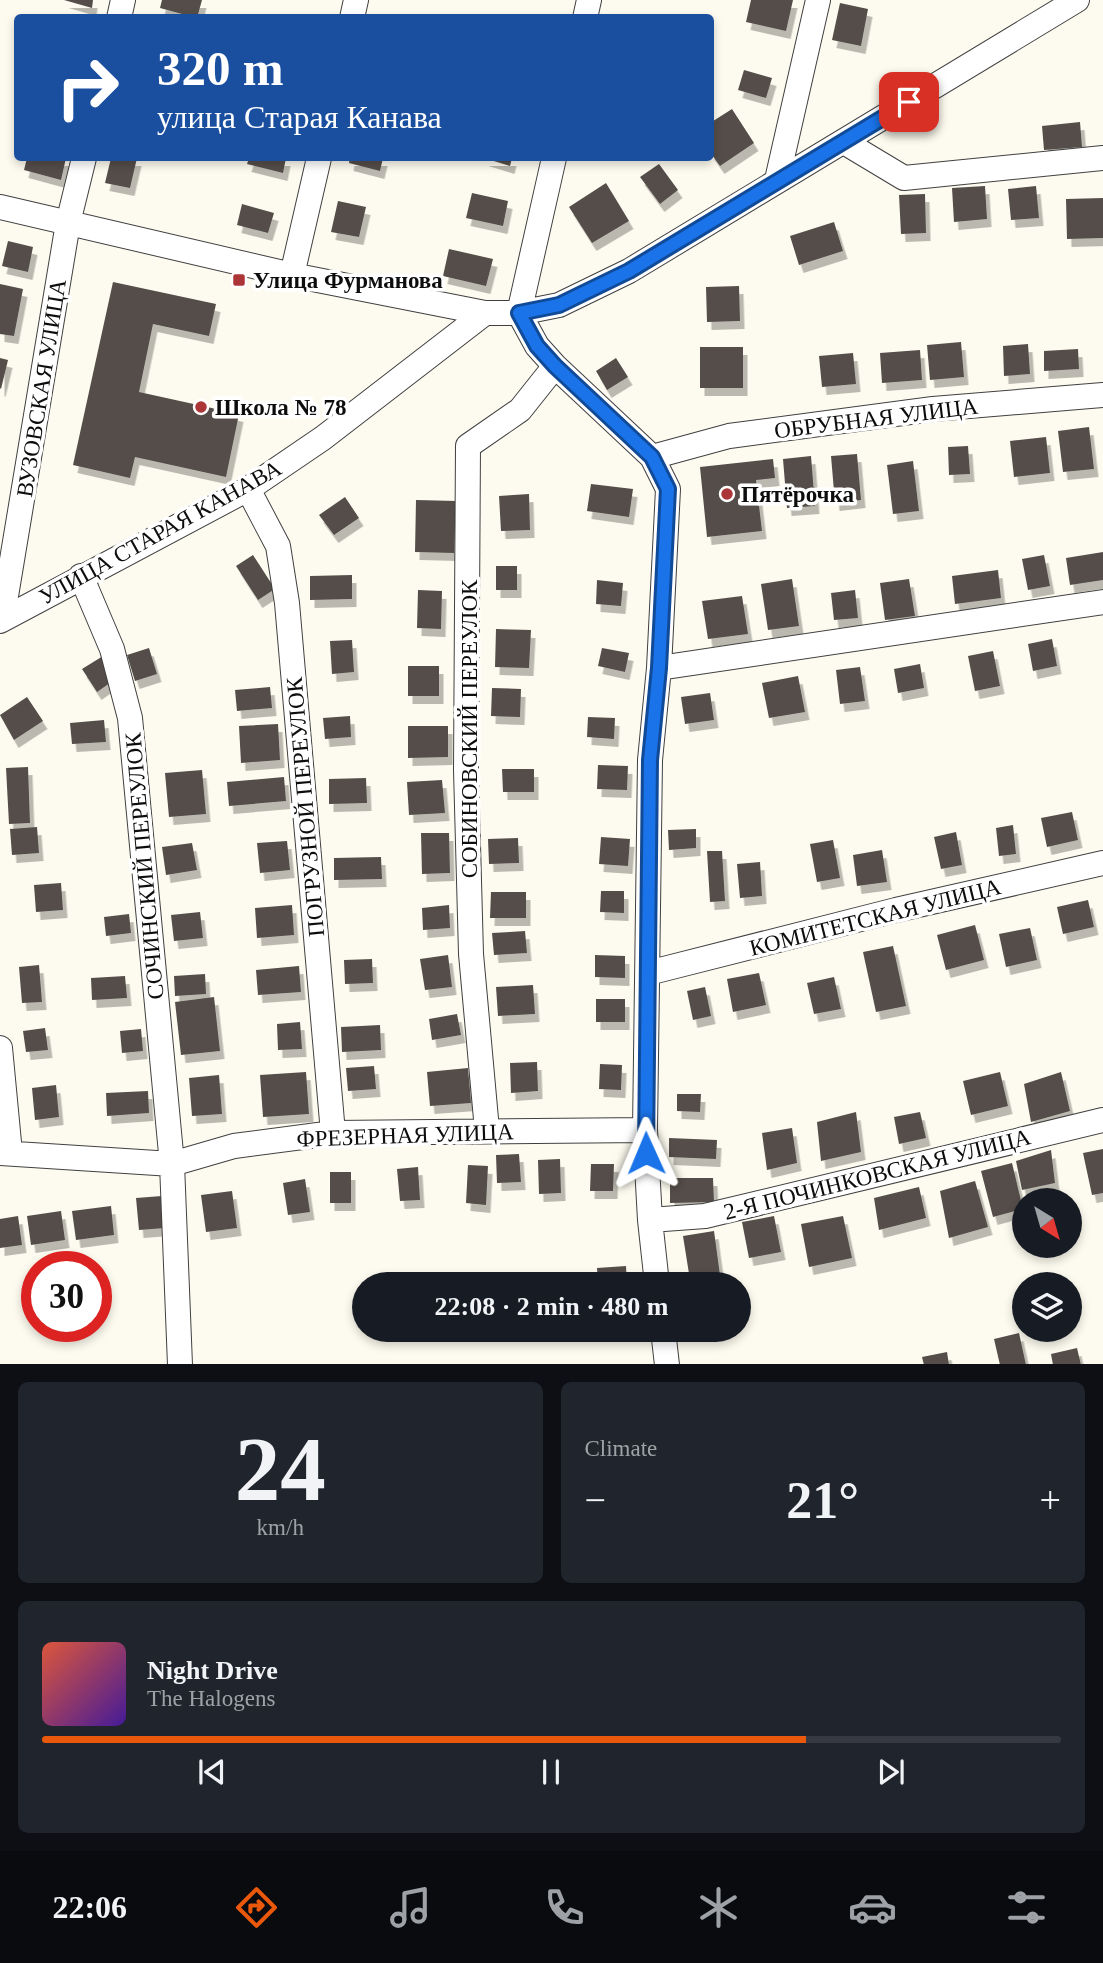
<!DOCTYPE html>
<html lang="en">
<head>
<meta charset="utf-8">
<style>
	:root { --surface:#171b24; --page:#20242c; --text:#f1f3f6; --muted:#9ea1a6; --line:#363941; --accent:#ea580c }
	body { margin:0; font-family:"Times New Roman",serif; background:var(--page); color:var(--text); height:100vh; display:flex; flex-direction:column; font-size:26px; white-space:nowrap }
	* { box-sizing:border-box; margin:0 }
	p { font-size:23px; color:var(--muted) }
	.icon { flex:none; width:38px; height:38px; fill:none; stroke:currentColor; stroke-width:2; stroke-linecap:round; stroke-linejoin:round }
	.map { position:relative; height:1364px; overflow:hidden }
	.side { display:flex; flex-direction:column; gap:18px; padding:18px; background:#0d0f14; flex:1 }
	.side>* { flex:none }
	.top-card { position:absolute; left:14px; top:14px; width:700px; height:147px; border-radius:7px; box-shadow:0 4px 10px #0003; background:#1a4fa0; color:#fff; overflow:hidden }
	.needle { width:46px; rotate:143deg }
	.tools { position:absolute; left:1012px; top:1188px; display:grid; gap:14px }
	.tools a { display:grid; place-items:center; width:70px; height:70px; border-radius:50%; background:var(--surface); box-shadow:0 4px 10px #0003; font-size:35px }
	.speed { position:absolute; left:21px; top:1251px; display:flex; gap:14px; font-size:35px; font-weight:700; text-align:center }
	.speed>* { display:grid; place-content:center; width:91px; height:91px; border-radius:50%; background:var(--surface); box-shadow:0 4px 10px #0003; line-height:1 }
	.speed .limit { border:10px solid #d22; background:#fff; color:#111 }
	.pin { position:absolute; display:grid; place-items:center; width:60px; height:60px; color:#fff; margin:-30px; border-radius:14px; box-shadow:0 4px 10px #0006 }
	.me { position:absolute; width:77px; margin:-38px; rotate:359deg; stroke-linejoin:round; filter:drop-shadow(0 0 5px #0008) }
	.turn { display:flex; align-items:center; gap:24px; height:147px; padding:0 28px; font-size:32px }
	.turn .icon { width:91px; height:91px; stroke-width:2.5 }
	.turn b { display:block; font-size:49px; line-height:60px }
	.big { font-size:52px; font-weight:600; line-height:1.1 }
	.side .tile { flex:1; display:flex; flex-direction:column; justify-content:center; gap:10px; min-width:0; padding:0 24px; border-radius:10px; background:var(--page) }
	.side .dial { align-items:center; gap:0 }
	.dial b { font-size:91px; line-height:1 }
	.song { display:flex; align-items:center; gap:21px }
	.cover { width:84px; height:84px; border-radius:10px; background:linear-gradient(135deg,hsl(10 70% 55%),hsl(260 70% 35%)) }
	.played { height:7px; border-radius:4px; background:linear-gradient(90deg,var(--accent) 75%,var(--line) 75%) }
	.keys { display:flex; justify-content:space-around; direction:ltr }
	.heat { display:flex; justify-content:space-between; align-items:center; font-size:38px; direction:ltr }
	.side .tiles { flex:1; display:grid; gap:18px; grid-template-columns:1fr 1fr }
	.tile:last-child { grid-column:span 2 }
	.trip { position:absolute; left:352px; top:1272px; width:399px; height:70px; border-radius:35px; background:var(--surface); box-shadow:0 4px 10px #0003; font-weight:600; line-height:70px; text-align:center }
	.tabs { display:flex; height:112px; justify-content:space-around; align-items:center; background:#090b0e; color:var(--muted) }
	.tabs .icon { width:49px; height:49px }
	.tabs .active { color:var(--accent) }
	.tabs b { font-size:32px; color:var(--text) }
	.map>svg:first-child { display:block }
	.building { fill:#544e4a; filter:url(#shadow) }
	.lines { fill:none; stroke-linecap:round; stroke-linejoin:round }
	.minor-casing { stroke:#404040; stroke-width:26 }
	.minor { stroke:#fff; stroke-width:24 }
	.route-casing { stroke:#114b97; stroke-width:18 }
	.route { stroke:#1a73e8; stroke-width:12 }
	.poi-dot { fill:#ac3537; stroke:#fff; stroke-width:2.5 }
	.labels { text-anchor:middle; stroke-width:7; stroke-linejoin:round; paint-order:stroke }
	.poi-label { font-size:23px; font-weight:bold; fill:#0d0d0d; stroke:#fff; text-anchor:start }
	.street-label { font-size:23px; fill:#0d0d0d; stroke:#fff }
</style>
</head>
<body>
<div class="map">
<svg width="1103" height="1365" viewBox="0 0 1103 1365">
	<defs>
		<filter id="shadow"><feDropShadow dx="4.5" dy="8" stdDeviation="0" flood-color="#0004"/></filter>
	</defs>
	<rect width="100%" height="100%" fill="#fdfbef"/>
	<path class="building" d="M64,0h29l-1,8z
		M162,0h40l-5,18 -37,-10z
		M751,0h42l-7,31 -40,-9z
		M840,3l28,6 -7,37 -29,-6z
		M744,70l28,8 -6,20 -28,-8z
		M732,109l22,34 -34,23 -10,-14v-29z
		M1080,122l2,25 -38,3 -2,-24z
		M27,158h39l-5,22 -37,-10z
		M111,158h26l-7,30 -25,-5z
		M249,158h37l-3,15 -36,-9z
		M350,158h33l-3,13 -31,-8z
		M484,158h28l-2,8z
		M659,164l19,26 -18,14 -20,-27z
		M606,183l23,38 -37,22 -23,-36z
		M985,186l2,33 -33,3 -2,-34z
		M1036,186l3,32 -28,2 -3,-31z
		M472,193l36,8 -5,25 -37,-8z
		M925,194l1,39 -25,1 -2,-39z
		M1103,198v40l-36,1 -1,-40z
		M338,201l28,6 -7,30 -28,-5z
		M242,204l32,9 -6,20 -31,-8z
		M834,222l9,29 -44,14 -9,-29z
		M8,241l25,6 -5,25 -26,-6z
		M449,249l44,10 -7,27 -43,-10z
		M113,282l103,22 -7,32 -56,-12 -14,68 100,22 -13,63 -91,-20 -5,21 -57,-13z
		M0,284l23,5 -9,47 -14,-2z
		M739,286l1,35 -33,1 -1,-35z
		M961,342l3,35 -34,3 -3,-35z
		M1028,344l2,30 -26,2 -1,-30z
		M700,347h43v41h-43z
		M1078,349l1,20 -35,2v-20z
		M920,350l2,30 -40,3 -2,-30z
		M853,353l3,31 -34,3 -3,-31z
		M0,358l8,2 -7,29 -1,-1z
		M616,358l12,19 -21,13 -11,-19z
		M1089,427l5,42 -31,3 -5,-41z
		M1046,437l4,36 -36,4 -4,-36z
		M968,446l2,28 -21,1 -1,-28z
		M857,454l4,46 -26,3 -4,-47z
		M811,456l4,50 -28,2 -4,-49z
		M773,459l2,19 -19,2 6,51 -55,6 -7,-70z
		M913,461l6,50 -26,3 -6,-49z
		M591,484l42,5 -4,28 -42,-6z
		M529,494l1,36 -29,1 -2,-35z
		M345,497l14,21 -25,17 -15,-20z
		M416,500l40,1 -2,52 -39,-1z
		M1103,552v28l-33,5 -4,-27z
		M253,555l22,34 -17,11 -22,-34z
		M1044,555l6,31 -22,4 -6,-31z
		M496,566h21v24h-21z
		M998,570l3,28 -46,6 -3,-28z
		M352,575v24l-42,1v-24z
		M792,579l7,47 -31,4 -7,-46z
		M909,579l6,37 -30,4 -5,-37z
		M597,580l26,3 -2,23 -25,-2z
		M418,590l24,1 -1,38 -24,-1z
		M855,590l3,28 -24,2 -3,-27z
		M742,596l6,38 -40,5 -6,-38z
		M496,629l35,1 -2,38 -34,-1z
		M1052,639l5,27 -24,5 -5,-27z
		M352,640l2,32 -22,2 -2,-33z
		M149,648l8,26 -22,7 -8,-26z
		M602,648l27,5 -4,19 -27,-6z
		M993,651l7,35 -25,5 -7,-35z
		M103,656l14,22 -20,14 -15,-23z
		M920,664l4,24 -26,5 -4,-24z
		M408,666h31v30h-31z
		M860,667l5,34 -25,3 -4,-34z
		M798,676l7,36 -36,6 -7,-35z
		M270,687l2,21 -35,3 -2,-21z
		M492,688l29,1 -1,28 -29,-1z
		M710,693l4,27 -29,4 -4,-27z
		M27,697l16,24 -29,19 -14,-25z
		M350,716l1,21 -26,2 -2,-21z
		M588,717l27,1 -1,21 -27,-2z
		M104,720l2,22 -34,2 -2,-21z
		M278,724l2,36 -39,3 -2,-37z
		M408,726h40v31l-40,1z
		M598,765l30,1 -1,24 -30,-1z
		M28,767l2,56 -21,1 -3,-56z
		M502,769h32v23h-31z
		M202,770l4,44 -37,3 -4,-44z
		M284,777l2,24 -57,5 -2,-24z
		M366,778l1,25 -38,1v-25z
		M442,780l3,33 -36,2 -2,-33z
		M1072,812l6,28 -31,7 -6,-29z
		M1013,825l3,29 -17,2 -3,-28z
		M37,827l2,26 -27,2 -2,-26z
		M696,829v19l-27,2 -1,-20z
		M956,832l6,33 -21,4 -7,-32z
		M421,833h28l1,40 -28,1z
		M601,837l29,2 -2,27 -29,-2z
		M518,838l1,25 -30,1 -1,-25z
		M833,840l7,38 -23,4 -7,-38z
		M287,841l3,29 -30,3 -3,-30z
		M192,843l5,27 -31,5 -4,-28z
		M882,850l5,32 -30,4 -4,-31z
		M707,851h15l3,50 -15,1z
		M381,857l1,22 -48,1v-22z
		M760,862l2,34 -22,2 -3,-34z
		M61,883l2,27 -27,2 -2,-27z
		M601,891h23v22l-24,-1z
		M491,892h35v26h-36z
		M1088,900l6,27 -31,7 -6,-27z
		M292,905l2,30 -37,3 -2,-30z
		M449,905l1,23 -27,2 -1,-22z
		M200,912l3,26 -29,3 -3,-26z
		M129,914l2,19 -25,3 -2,-19z
		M975,925l9,35 -38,10 -9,-35z
		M1030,928l7,32 -31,7 -7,-33z
		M525,931l2,22 -33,2 -2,-22z
		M893,946l13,60 -30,6 -13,-60z
		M448,955l4,32 -27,3 -5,-31z
		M595,955l30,1v22l-30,-1z
		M372,959l1,24 -28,1 -1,-24z
		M39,965l3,37 -20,1 -3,-36z
		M299,966l2,26 -43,3 -2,-25z
		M759,973l7,32 -33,7 -6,-33z
		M205,974l1,20 -31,2 -1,-20z
		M125,976l2,22 -35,2 -1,-22z
		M834,977l7,32 -27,5 -7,-31z
		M533,985l2,29 -37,2 -2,-29z
		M705,987l6,29 -18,4 -6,-29z
		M214,997l6,54 -39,4 -6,-53z
		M596,999h29v23h-29z
		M457,1014l4,21 -29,5 -3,-21z
		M300,1022l2,27 -24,1 -1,-26z
		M380,1025l1,25 -39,2 -1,-25z
		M45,1028l3,22 -22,2 -3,-21z
		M141,1029l2,22 -21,2 -2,-22z
		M537,1062l1,29 -27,2 -1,-30z
		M600,1064l22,1 -1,25 -22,-1z
		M374,1066l2,23 -28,2 -2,-23z
		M468,1068l3,35 -41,3 -3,-34z
		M306,1072l3,42 -46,3 -3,-42z
		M1000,1072l8,34 -37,9 -8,-34z
		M1061,1072l9,39 -39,11 -7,-38z
		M219,1075l3,39 -30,2 -3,-38z
		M56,1085l3,32 -24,3 -3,-32z
		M148,1091l1,22 -42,3 -1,-23z
		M677,1094h24l-1,18 -23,-1z
		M856,1112l5,40 -40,9 -4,-39z
		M920,1112l6,26 -27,6 -5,-27z
		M792,1128l5,35 -30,7 -5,-37z
		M669,1138l48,2 -1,19 -47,-2z
		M1103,1149v44l-11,2 -9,-42z
		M1051,1150l4,33 -33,7 -6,-29z
		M519,1154l2,28 -24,1 -1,-28z
		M560,1159l1,34 -22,1 -1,-34z
		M1012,1163l11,46 -30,8 -12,-46z
		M591,1164h23l-1,27h-23z
		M468,1165l20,1 -2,39 -20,-2z
		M418,1167l2,33 -20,1 -3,-32z
		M330,1172h21v31h-21z
		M670,1178h43l1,24 -44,1z
		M305,1179l5,33 -22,3 -5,-32z
		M975,1181l13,46 -39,11 -9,-47z
		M919,1187l7,31 -47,12 -5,-32z
		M232,1191l5,37 -31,4 -5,-37z
		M162,1196l3,32 -26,2 -3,-32z
		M111,1206l3,29 -38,5 -4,-29z
		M61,1211l4,29 -34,5 -4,-29z
		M18,1216l4,29 -22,3v-29z
		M774,1216l7,36 -32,6 -7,-36z
		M843,1216l9,42 -43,9 -8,-43z
		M714,1231l6,44 -30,5 -7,-44z
		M626,1266l1,18h-29l-1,-16z
		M1019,1333l7,32h-26l-6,-26z
		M1077,1348l4,17h-28l-2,-11z
		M947,1352l2,13h-25l-2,-8z"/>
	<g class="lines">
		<g class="minor-casing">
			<path id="minor" d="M119,18l4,-18
				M352,18l4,-18
				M585,18l4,-18
				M844,142l60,36 199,-20
				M777,180l41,-180
				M0,207l292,68 193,38h34l40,-8 70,-34 448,-271
				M292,275l27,-117
				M519,313l18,33 18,20 97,91 16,32 -9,179 -9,92 -5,370 5,90 7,64
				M519,313l35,-155
				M652,457l77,-21 204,-27 170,-14
				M248,489l30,57 9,57 46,530
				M81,576l31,73 18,69 42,446 8,201
				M2,620l66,-397 16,-65
				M0,621l248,-132 75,-51 162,-125
				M659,668l444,-66
				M648,973l248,-63 207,-47
				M0,1048l10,105
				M487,1130l-16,-176 -5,-184 2,-324 52,-36 35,-44
				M0,1153l172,11 62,-18 99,-13 312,-3
				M650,1220l55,-4 398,-96
				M663,1330l4,35"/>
		</g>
		<use href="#minor" class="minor"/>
	</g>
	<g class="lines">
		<g class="route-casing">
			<path id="route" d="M646,1153l4,-393 9,-92 9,-179 -16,-32 -97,-91 -18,-20 -18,-33 40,-8 70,-34 280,-169"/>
		</g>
		<use href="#route" class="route"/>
	</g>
	<g class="poi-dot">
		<rect x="232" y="273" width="14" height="14" rx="3.5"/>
		<circle cx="201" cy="407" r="7"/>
		<circle cx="727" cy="494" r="7"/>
	</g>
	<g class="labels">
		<g class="poi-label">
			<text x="253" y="288">Улица Фурманова</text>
			<text x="215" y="415">Школа № 78</text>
			<text x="741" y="502">Пятёрочка</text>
		</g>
		<g class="street-label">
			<text transform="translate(41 388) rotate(-81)" y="8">ВУЗОВСКАЯ УЛИЦА</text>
			<text transform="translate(876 418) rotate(-7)" y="8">ОБРУБНАЯ УЛИЦА</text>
			<text transform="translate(160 532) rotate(-29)" y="8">УЛИЦА СТАРАЯ КАНАВА</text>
			<text transform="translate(469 729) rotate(-90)" y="8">СОБИНОВСКИЙ ПЕРЕУЛОК</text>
			<text transform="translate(305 807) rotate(-95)" y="8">ПОГРУЗНОЙ ПЕРЕУЛОК</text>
			<text transform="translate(144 866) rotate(-95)" y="8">СОЧИНСКИЙ ПЕРЕУЛОК</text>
			<text transform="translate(875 917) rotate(-14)" y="8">КОМИТЕТСКАЯ УЛИЦА</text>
			<text transform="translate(405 1135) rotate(-2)" y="8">ФРЕЗЕРНАЯ УЛИЦА</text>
			<text transform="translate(877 1174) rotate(-14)" y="8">2-Я ПОЧИНКОВСКАЯ УЛИЦА</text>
		</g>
	</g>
</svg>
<div class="tools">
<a><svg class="needle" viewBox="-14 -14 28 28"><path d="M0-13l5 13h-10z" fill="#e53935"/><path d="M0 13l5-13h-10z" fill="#9ea1a6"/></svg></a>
<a><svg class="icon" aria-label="layers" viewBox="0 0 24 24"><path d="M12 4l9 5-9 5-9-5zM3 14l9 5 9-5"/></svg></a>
</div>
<div class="speed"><div class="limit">30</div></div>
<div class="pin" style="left:909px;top:102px;background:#d93025"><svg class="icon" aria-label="arrive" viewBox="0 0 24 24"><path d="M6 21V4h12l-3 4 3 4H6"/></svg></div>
<svg class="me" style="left:646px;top:1153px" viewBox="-20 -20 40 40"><path d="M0-17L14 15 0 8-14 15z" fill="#1a73e8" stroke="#fff" stroke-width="4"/></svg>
<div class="trip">22:08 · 2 min · 480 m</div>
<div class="top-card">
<div class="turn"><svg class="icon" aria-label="right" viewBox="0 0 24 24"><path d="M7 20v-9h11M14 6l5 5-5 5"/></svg><div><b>320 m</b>улица Старая Канава</div></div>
</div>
</div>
<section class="side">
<div class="tiles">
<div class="tile dial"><b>24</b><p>km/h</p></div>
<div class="tile"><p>Climate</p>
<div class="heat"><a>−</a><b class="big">21°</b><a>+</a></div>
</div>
<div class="tile">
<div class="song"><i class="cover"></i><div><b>Night Drive</b><p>The Halogens</p></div></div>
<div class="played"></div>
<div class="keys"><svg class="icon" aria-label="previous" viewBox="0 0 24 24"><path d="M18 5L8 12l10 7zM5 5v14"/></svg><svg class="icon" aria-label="pause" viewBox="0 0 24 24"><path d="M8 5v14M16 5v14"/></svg><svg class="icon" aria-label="next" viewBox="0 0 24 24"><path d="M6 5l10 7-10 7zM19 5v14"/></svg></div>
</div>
</div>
</section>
<nav class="tabs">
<b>22:06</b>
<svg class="icon active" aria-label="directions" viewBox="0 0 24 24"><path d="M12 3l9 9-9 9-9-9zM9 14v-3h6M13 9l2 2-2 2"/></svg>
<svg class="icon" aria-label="music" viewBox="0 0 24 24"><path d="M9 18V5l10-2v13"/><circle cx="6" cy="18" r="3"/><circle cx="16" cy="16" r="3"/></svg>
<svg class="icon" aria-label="phone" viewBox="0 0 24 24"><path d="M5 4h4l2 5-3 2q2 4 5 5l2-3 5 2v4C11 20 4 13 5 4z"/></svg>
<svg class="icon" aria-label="climate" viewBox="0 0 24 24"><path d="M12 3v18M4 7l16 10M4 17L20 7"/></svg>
<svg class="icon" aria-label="car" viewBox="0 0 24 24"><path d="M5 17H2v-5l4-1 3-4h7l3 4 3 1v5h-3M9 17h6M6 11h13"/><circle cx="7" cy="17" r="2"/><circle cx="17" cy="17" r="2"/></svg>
<svg class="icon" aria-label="filters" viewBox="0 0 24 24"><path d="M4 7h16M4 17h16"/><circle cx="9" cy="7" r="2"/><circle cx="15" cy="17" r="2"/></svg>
</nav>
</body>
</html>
